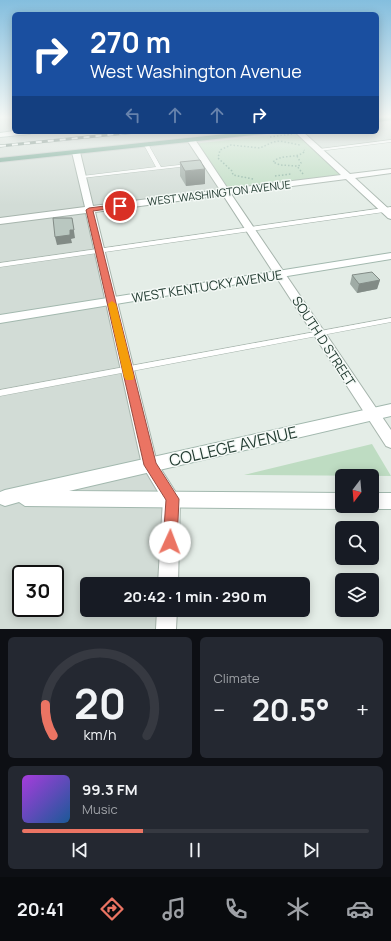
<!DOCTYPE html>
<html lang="en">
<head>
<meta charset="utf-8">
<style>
	:root { --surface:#171b24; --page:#242831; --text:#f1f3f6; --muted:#9ea1a6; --line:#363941; --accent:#eb7463 }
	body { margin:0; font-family:Manrope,sans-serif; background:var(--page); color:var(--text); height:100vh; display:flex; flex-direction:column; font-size:15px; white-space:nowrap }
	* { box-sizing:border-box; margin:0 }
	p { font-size:13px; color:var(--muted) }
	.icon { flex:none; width:22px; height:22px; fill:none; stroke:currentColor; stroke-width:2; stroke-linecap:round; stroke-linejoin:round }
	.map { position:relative; height:629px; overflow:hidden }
	.side { display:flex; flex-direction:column; gap:8px; padding:8px; background:#0d0f14; flex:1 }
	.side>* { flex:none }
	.guide { position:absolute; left:12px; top:12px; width:367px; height:122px; border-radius:6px; box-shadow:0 2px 10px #0003; background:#1a4fa0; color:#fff; overflow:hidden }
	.needle { width:26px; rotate:196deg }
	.buttons { position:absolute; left:335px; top:469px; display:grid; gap:8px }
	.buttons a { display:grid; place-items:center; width:44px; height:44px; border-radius:6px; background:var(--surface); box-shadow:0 2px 10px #0003; font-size:20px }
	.speed { position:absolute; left:12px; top:565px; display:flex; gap:8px; font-size:20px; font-weight:700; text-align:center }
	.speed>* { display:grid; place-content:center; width:52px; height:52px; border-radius:50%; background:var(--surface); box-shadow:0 2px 10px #0003; line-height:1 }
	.speed .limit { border:2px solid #111; border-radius:6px; background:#fff; color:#111 }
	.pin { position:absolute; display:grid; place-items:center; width:34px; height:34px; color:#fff; margin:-17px; border:2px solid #fff; border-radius:50%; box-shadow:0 1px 4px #0007 }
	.me { position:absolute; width:44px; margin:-22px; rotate:2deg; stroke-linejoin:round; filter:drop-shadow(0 0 3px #0008) }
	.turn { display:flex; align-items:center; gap:14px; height:84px; padding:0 12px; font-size:18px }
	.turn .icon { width:52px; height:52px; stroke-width:2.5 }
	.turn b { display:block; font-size:28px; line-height:34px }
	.lanes { display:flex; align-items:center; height:38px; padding:0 12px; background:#0003; justify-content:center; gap:20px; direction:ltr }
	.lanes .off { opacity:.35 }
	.big { font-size:30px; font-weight:700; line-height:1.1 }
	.side .card { flex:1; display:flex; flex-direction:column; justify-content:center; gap:6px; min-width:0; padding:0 14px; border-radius:6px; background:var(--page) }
	.side .dial { align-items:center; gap:0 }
	.dial svg { height:104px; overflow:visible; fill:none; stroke:var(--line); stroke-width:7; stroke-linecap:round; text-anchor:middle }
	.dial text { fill:var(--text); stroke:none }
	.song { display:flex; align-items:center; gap:12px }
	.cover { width:48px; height:48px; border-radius:6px; background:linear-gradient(135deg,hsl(280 70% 55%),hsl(210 70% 35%)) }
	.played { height:4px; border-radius:2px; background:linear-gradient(90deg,var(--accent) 35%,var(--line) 35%) }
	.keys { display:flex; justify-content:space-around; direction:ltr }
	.heat { display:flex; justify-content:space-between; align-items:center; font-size:22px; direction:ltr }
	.side .tiles { flex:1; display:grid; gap:8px; grid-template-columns:1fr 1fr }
	.card:last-child { grid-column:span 2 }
	.trip { position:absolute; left:80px; top:577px; width:230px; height:40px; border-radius:6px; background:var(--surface); box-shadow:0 2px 10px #0003; font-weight:700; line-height:40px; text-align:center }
	.menu { display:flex; height:64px; justify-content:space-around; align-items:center; background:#090b0e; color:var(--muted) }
	.menu .icon { width:28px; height:28px }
	.menu .on { color:var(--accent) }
	.menu b { font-size:18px; color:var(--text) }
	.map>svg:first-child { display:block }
	.built { fill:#d2dcd6; fill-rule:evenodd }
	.green { fill:#bedcc2 }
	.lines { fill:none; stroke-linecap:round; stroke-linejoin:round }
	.lane-casing { stroke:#a7b5ad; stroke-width:1 }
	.street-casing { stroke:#a7b5ad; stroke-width:2 }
	.secondary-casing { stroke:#a2b8ae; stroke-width:2 }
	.primary-casing { stroke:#c2c9c6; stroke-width:2 }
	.path { stroke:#86ae9d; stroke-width:1.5; stroke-dasharray:1.5 2; stroke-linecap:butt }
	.lane { fill:#fff; fill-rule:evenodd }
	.street { fill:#fff; fill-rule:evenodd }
	.secondary { fill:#fff; fill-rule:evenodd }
	.primary { fill:#6ba08b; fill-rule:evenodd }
	.rail-casing { stroke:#5f796e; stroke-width:3 }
	.rail { stroke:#f4f9f6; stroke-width:2; stroke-dasharray:6; stroke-linecap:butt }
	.wall { fill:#9faba5 }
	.shaded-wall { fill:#828b86 }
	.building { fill:#b9c7c0; stroke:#828b86 }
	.route { fill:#eb7463; stroke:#994b40 }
	.slow { fill:#f59e0b }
	.labels { text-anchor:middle; stroke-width:3; stroke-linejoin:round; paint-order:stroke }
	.far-street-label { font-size:11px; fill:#243d33; stroke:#f4f9f6 }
	.street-label { font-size:13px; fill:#243d33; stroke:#f4f9f6 }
	.near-street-label { font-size:16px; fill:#243d33; stroke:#f4f9f6 }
</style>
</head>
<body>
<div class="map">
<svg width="391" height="629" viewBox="0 0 391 629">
	<rect width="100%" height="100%" fill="#e4ede7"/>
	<path class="built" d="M0,117h14v15h363v-15h14v24l-171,20 5,31 -136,18 70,291h12l-3,83h-81v26h79v19h-166zM21,574h34v34h-34z"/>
	<path class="green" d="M299,132l49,45 -123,15 -32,-48z
		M372,444l19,32 -147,-1z"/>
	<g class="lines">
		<g class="lane-casing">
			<path id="lane" d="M391,140v2l-72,9 -2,-1 2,-1z
				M144,144h4l13,23 45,-5 2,1 -2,1 -124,14 -2,-1 2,-1 74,-9 -12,-22z
				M391,207v4l-391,56v-4z
				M391,318v4l-391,74v-6z"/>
		</g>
		<g class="street-casing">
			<path id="street" d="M295,132h8l47,42 41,-5v4l-36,5 36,33v8l-3,-1 -42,-39 -115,15 160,236v18l-5,-2 -163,-251 -128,17 62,251 23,36 -2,85h-20l5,-84 -21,-35 -56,-252 -86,11v-6l85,-11 -13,-55 4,-2 4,2 13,54 127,-16 -33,-50 4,-2h3l34,51 113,-14z
				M157,610h20l-1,19h-20z"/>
		</g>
		<g class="secondary-casing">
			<path id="secondary" d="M14,131v1h19l-4,2 -29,3v-4z
				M391,253v6l-391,64v-8z
				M391,404v12l-322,75 273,2v13h6l-6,3 -317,-3 -6,-4 -14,4 -5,-2v-12l5,-2z
				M372,493h19v16h-19l-6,-3h6z"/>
		</g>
		<g class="primary-casing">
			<path id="primary" d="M391,117v3l-14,2v-4z
				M244,132h24l-4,2 -264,28v-4z"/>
		</g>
		<path class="path" d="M270,137l22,-3
			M297,156l4,7 -3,4
			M303,174l-6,-8 -17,-1 -7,-3c9,-9 23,-2 32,-11l-1,-1
			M275,176l16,-2
			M253,179l-20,-4 -1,-4 -14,-13 2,-8 11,-5 29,3 13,-6 7,-1 20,4"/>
		<use href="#lane" class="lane"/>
		<use href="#street" class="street"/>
		<use href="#secondary" class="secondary"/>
		<use href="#primary" class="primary"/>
		<g class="rail-casing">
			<path id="rail" d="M0,146l136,-14"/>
		</g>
		<use href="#rail" class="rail"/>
	</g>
	<path class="wall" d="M180,162l25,22 -19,2 -6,-10z
		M352,275l28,5 -3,9 -20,4 -7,-9z"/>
	<path class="shaded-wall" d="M205,169v15l-19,2 -1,-15z
		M72,218l3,20 -4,1 1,4 -15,2 -2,-8 15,-7z
		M380,280l-3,9 -20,4 2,-9z"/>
	<path class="building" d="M200,160l5,9 -20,2 -5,-9z
		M53,218h19l2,12h-4v5l-15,2z
		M372,272l8,8 -21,4 -7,-9z"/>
	<linearGradient id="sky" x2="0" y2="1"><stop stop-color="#84bede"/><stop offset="0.57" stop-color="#f3f7f4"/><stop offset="1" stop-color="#f3f7f4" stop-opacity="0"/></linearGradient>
	<rect width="391" height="205" fill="url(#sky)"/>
	<path class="route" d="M120,204l3,2 -1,1 -29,4 63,252 23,36 -2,43 -2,4 -5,2 -5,-2 -2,-4 3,-42 -22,-35 -58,-255 3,-2z"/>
	<path class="slow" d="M112,301l4,3 18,73 -1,3h-7l-2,-3 -16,-73z"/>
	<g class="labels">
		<g class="far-street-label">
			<text transform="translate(219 193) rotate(-7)" y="4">WEST WASHINGTON AVENUE</text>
		</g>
		<g class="street-label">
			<text transform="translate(207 286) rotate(-9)" y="5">WEST KENTUCKY AVENUE</text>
			<text transform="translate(324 341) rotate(57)" y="5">SOUTH D STREET</text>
		</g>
		<g class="near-street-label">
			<text transform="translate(233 446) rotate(-13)" y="6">COLLEGE AVENUE</text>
		</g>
	</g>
</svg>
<div class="buttons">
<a><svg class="needle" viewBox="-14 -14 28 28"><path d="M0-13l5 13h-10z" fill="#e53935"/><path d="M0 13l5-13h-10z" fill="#9ea1a6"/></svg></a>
<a><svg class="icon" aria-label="search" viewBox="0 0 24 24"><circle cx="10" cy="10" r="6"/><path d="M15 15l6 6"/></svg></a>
<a><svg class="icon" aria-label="layers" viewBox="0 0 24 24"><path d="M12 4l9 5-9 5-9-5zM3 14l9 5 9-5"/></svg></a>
</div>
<div class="speed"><div class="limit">30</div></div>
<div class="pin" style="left:120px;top:206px;background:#d93025"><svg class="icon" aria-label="arrive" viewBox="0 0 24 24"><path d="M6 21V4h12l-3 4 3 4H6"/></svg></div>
<svg class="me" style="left:170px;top:542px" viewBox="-20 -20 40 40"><circle r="19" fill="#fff"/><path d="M0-13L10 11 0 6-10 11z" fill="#eb7463"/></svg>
<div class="trip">20:42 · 1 min · 290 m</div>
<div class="guide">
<div class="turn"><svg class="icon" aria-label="right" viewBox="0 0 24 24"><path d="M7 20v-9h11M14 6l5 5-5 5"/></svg><div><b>270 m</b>West Washington Avenue</div></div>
<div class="lanes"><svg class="icon off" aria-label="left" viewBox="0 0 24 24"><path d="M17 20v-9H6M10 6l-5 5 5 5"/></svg><svg class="icon off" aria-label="ahead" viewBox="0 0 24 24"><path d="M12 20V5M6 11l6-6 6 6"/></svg><svg class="icon off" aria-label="ahead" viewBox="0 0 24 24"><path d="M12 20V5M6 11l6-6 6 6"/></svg><svg class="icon" aria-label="right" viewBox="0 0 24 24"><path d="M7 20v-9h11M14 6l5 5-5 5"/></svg></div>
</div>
</div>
<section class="side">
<div class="tiles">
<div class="card dial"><svg viewBox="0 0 100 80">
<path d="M14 69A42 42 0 1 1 86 69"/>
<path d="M14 69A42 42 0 0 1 8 45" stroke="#eb7463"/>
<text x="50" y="56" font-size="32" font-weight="700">20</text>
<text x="50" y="72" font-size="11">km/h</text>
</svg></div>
<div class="card"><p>Climate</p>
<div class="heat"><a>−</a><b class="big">20.5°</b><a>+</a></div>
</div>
<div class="card">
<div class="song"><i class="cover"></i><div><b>99.3 FM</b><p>Music</p></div></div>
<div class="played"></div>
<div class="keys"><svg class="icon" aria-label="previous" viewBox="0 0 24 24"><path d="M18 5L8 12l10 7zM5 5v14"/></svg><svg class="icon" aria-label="pause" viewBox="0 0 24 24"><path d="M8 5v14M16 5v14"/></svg><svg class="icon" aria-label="next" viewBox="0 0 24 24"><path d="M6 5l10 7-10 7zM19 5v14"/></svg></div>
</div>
</div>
</section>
<nav class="menu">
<b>20:41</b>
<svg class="icon on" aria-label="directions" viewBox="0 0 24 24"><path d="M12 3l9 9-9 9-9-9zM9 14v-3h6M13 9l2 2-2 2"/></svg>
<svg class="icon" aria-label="music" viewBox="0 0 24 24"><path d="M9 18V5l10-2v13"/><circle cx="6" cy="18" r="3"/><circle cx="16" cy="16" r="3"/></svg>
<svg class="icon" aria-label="phone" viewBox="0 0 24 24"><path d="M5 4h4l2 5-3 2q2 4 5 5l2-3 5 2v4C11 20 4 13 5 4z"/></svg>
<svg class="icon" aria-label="climate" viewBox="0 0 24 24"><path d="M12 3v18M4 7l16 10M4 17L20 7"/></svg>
<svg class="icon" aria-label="car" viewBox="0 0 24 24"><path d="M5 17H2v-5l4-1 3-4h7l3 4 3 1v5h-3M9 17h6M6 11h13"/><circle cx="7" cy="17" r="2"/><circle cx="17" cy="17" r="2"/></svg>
</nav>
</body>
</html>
